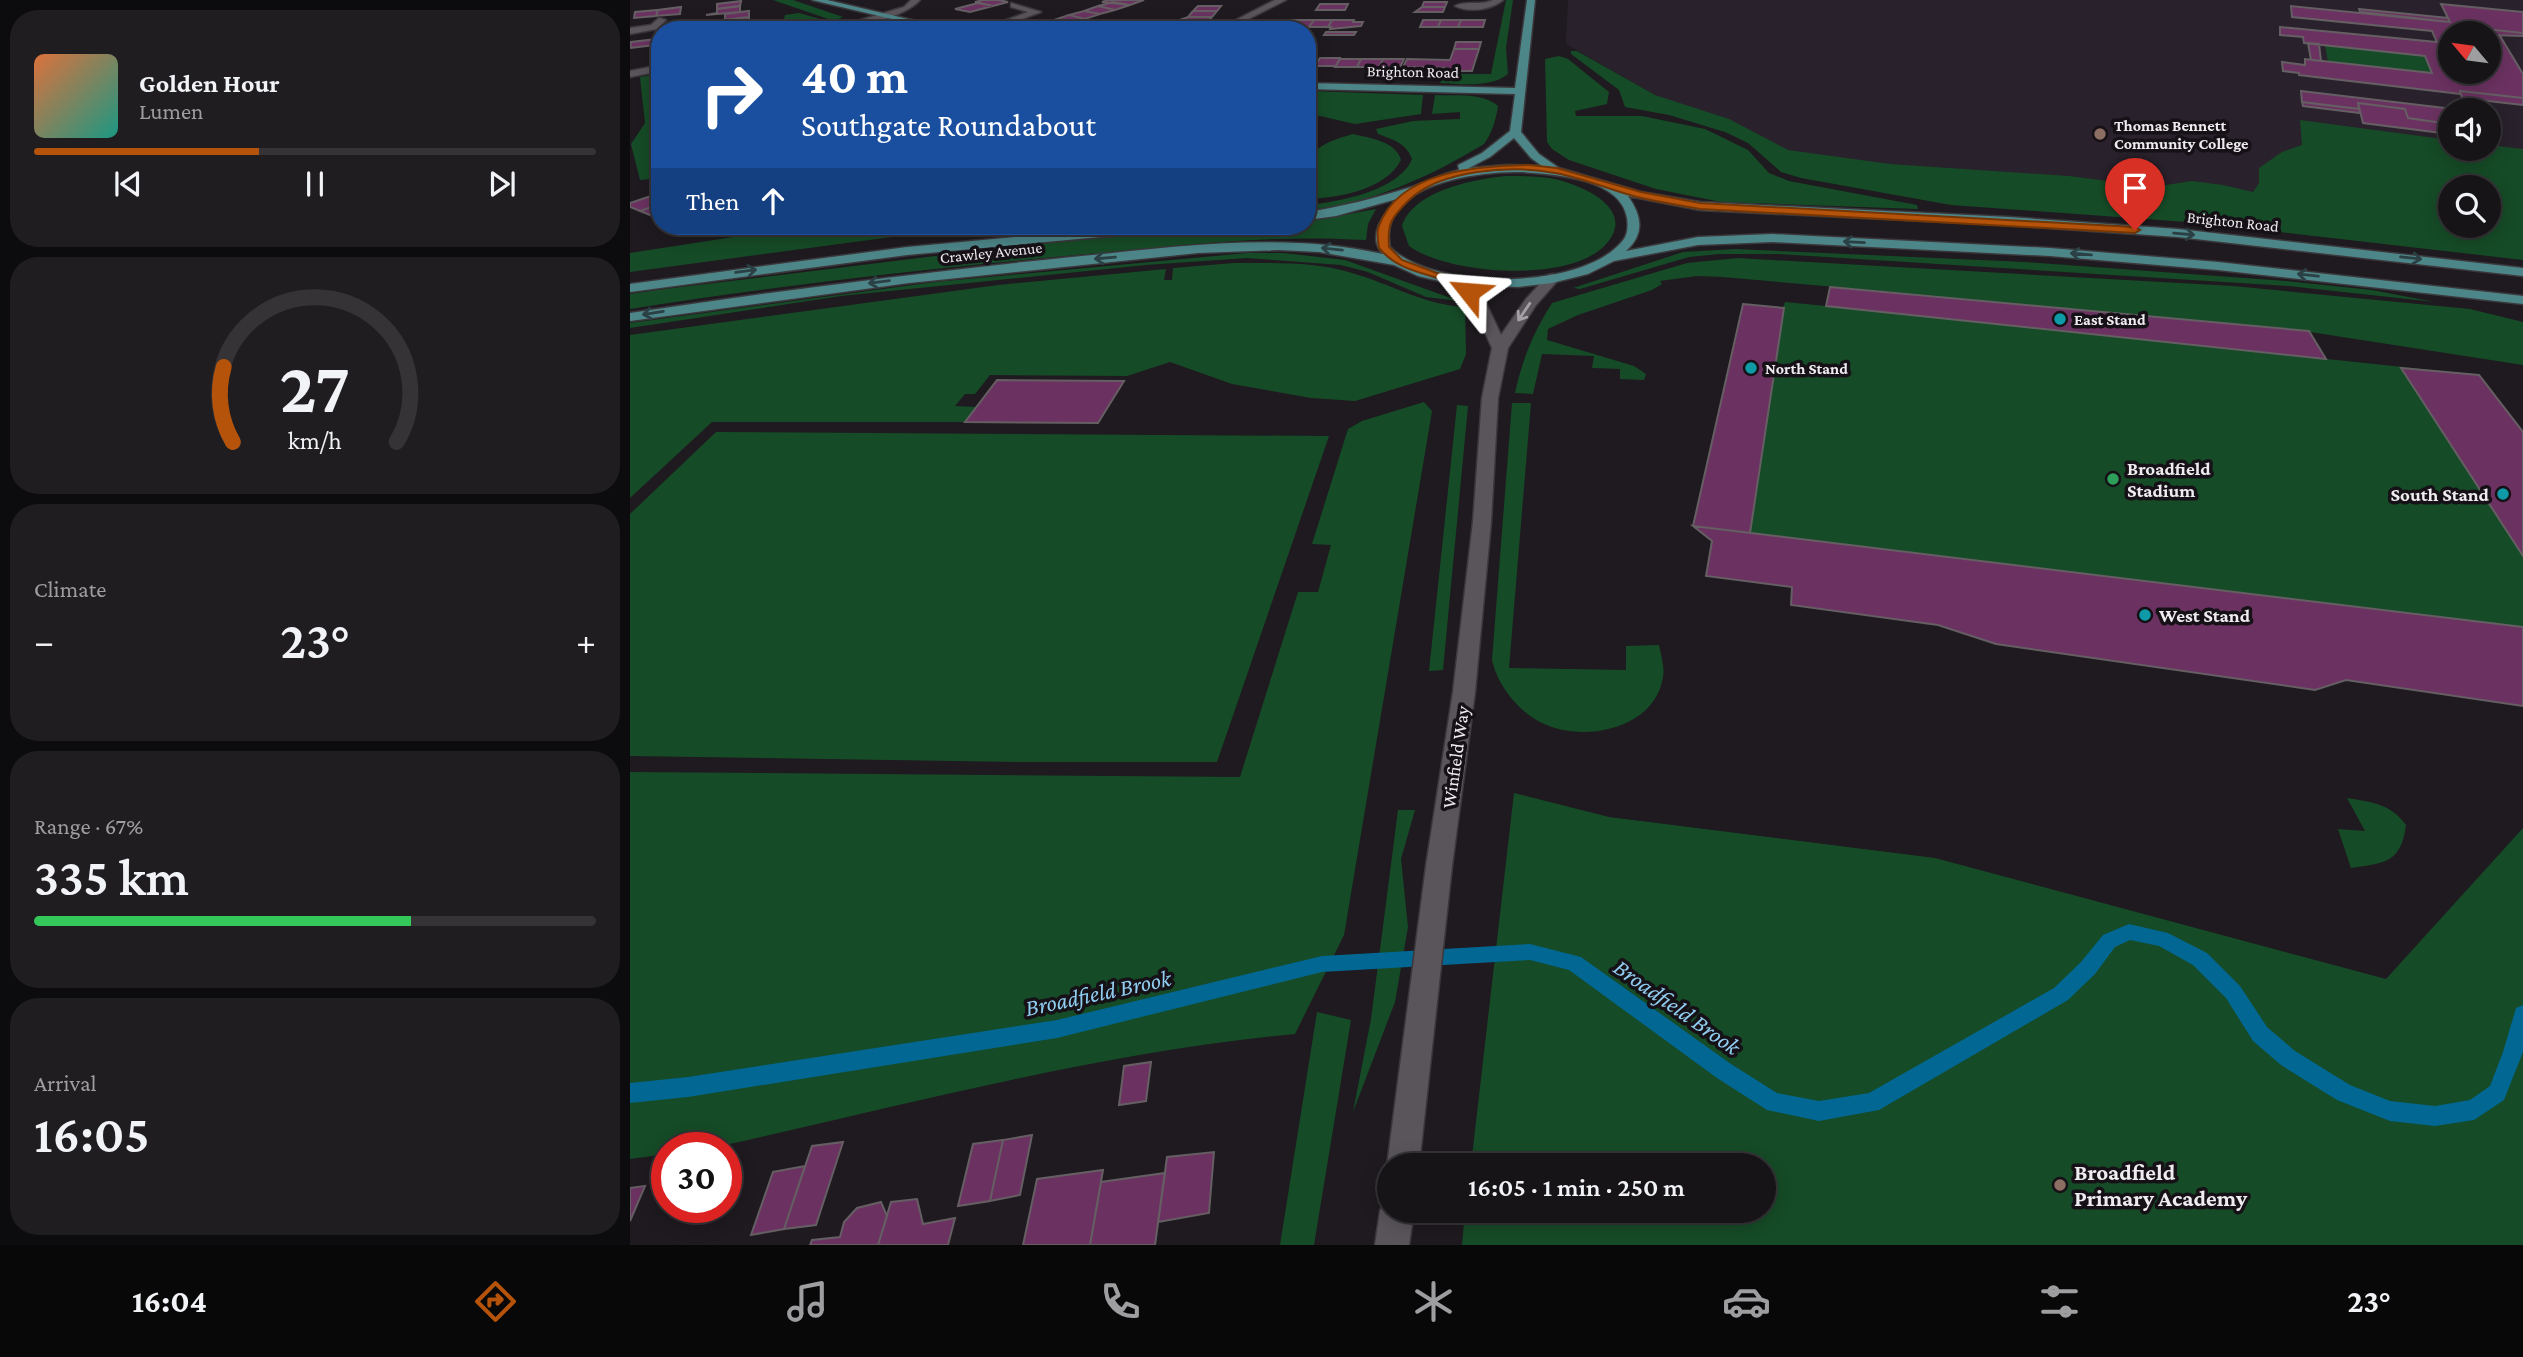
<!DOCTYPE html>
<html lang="en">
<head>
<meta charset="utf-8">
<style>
	:root { --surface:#161417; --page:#1f1d20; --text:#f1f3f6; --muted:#9e9ea1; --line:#353336; --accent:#b45309 }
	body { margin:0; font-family:"Crimson Pro",serif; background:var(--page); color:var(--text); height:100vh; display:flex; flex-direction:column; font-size:26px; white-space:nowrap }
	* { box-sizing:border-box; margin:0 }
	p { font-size:23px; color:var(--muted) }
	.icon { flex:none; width:38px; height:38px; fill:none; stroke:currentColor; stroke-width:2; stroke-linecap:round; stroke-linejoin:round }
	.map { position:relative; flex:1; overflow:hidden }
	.details { display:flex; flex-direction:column; gap:10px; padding:10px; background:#0c0b0d; width:630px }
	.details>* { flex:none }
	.banner { position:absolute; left:21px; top:21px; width:665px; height:214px; border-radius:28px; box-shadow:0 4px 18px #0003,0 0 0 2px var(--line); background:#1a4fa0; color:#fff; overflow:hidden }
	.needle { width:46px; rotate:299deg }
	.fabs { position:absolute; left:1808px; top:21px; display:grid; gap:14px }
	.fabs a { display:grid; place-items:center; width:63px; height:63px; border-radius:50%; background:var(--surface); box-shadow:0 4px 18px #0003,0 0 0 2px var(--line); font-size:35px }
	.speed { position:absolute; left:21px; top:1132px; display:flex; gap:14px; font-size:35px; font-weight:700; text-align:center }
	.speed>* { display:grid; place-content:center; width:91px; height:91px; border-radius:50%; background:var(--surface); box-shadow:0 4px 18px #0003,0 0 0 2px var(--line); line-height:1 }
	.speed .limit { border:10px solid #d22; background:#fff; color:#111 }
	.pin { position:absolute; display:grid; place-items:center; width:60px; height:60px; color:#fff; margin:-72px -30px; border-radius:50% 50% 50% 0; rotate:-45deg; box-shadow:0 0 7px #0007 }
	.pin .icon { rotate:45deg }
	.me { position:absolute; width:77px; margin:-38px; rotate:298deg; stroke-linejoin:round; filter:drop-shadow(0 0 5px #0008) }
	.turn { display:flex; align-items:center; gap:24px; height:147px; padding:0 35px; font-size:32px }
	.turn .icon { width:91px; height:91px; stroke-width:2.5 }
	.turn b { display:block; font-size:49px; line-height:60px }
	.then { display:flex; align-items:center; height:66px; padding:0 35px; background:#0003; gap:14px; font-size:26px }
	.big { font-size:52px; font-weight:600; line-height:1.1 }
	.details .card { flex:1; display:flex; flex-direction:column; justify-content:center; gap:10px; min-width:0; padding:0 24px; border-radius:28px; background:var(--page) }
	.details .dial { align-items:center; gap:0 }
	.dial svg { height:182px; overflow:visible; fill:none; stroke:var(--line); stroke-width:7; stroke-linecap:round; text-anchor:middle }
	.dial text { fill:var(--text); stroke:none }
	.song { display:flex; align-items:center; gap:21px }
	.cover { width:84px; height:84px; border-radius:10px; background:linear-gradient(135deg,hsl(20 70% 55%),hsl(170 70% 35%)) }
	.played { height:7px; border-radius:4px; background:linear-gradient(90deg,var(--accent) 40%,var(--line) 40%) }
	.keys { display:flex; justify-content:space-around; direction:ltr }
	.heat { display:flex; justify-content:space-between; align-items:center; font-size:38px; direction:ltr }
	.charge { height:10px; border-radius:5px; background:linear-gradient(90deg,#34c759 67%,var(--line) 0) }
	.trip { position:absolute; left:747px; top:1153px; width:399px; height:70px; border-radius:35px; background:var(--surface); box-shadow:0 4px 18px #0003,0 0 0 2px var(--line); font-weight:600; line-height:70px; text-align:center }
	.tab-bar { display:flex; height:112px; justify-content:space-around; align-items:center; background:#090809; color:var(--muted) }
	.tab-bar .icon { width:49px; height:49px }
	.tab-bar .active { color:var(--accent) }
	.tab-bar b { font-size:32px; color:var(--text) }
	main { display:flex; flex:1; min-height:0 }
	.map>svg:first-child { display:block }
	.built { fill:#29212b; fill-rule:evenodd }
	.green { fill:#164b27; fill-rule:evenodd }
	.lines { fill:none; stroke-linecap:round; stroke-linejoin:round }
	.stream { fill:#026792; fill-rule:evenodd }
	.building { fill:#6b3261; stroke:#655e63; stroke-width:2 }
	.minor-casing { stroke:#3b383c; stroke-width:3 }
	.primary-casing { stroke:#3b383c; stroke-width:3 }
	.minor { fill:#5a555b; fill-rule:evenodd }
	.primary { fill:#4d8689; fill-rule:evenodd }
	.oneway { stroke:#2b4044 }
	.oneway2 { stroke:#a4a0a6 }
	.route { fill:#b45309; stroke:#753606; stroke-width:2 }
	.education-dot { fill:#8d6e63; stroke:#151116; stroke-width:2.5 }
	.culture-dot { fill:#0f9aa8; stroke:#151116; stroke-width:2.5 }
	.leisure-dot { fill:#2e9e5b; stroke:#151116; stroke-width:2.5 }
	.labels { text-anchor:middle; stroke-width:7; stroke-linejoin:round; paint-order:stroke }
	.far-street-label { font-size:16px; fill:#efecf0; stroke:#151116 }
	.far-poi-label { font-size:16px; font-weight:bold; fill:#efecf0; stroke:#151116; text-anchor:start }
	.poi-label { font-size:19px; font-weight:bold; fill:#efecf0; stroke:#151116; text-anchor:start }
	.street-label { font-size:19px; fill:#efecf0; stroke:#151116 }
	.near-poi-label { font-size:23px; font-weight:bold; fill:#efecf0; stroke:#151116; text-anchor:start }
	.near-water-label { font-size:24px; font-style:italic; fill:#91cdf1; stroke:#151116 }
</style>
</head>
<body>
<main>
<section class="details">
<div class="card">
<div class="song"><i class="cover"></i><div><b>Golden Hour</b><p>Lumen</p></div></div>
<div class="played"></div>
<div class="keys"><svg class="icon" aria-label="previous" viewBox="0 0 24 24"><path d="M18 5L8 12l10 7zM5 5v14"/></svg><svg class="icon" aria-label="pause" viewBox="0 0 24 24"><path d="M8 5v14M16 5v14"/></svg><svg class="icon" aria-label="next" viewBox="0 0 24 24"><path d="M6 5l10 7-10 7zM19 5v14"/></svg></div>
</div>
<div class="card dial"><svg viewBox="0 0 100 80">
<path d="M14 69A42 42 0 1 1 86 69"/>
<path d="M14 69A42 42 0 0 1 10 36" stroke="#b45309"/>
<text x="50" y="56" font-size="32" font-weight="700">27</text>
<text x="50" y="72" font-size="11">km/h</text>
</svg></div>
<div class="card"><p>Climate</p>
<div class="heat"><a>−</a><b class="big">23°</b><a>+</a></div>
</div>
<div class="card"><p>Range · 67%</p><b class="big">335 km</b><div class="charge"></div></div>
<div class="card"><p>Arrival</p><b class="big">16:05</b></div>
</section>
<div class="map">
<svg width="1893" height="1245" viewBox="0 0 1893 1245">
	<rect width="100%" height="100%" fill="#1e1a1f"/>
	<path class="built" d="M938,0h955v248l-735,-85 -133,-68 -89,-51zM1820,33h38v39h-38zM1820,110h38v39h-38zM1820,187h38v39h-38z"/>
	<path class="green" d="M143,0h20l50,17 -9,4z
		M876,0h7l-7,48 2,26c-17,14 -47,10 -68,9l5,-9h46z
		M169,13l32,9 -25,8h-25l4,-15z
		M1695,45l100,11 7,17 -104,-11z
		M941,51h6l78,44 74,24 59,31 102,14 179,12 84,11 39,-6 31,4 30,7 6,-9v-15l23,-16 20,-7 -2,-25 150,20v9h38l1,-4 34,4v111l-323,-37 -249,-18 -150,-27 -20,-6 -33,-29 -23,-11 -56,-17 -44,-8 -6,-17 -48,-36zM1858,187v39h-38v-39z
		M929,56l9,3 41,33 -2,12 -32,7 1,5h66l63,13 43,21 21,23 20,8 128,24 1,4 -197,-7 -65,-13 -87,-29 -17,-11 -5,-7 -2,-83z
		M30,74v104l-20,2 -9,-36 14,-21 -5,-46z
		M677,91h2l114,4 -2,19 -66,10 -48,-11z
		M805,95c20,1 48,-3 63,11 -2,14 -6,27 -14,38 -54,33 -114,60 -177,66v-5c31,-3 92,-14 105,-46 -6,-16 -18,-19 -34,-25l-2,-5 37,-8 47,-2v-7l-28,2z
		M723,134c16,4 43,7 48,26 -15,30 -64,38 -94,39 0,-44 0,-52 46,-65z
		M876,176c14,0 29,0 43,2 27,4 89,29 58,65 -34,41 -158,32 -198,3l-7,-20c11,-35 72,-47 104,-50z
		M746,209l-8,15 -2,16c-92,-6 -187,6 -279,14 -153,14 -306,31 -457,55v-15l35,-5 385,-47 207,-16h50v-4z
		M174,226h197l-94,9 -277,37v-19z
		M1106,249l289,13 261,19 86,9 63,12 -147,-16 -510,-32h-59l-30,3 -109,32 -7,-1 110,-36z
		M617,253h37l61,7 114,41 -33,-4 -58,-25 -27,-7 -94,-7 -101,7 -305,31 -211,32v-5l305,-41z
		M1108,258l495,28 237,23 53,13v43l-213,-33 17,27 152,16 44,57v274l-177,-26 -31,10 -319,-46 -58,-19 -147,-20 1,-18 -86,-11 6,-35 -19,-15 50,-222 40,4 2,-6 41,4 4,-19 109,9 -217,-19 -25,-1 -37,5 2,3 -10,6 -74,25 -30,14 -1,11 87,26 12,8 -2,6 -24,-1v-10l-28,-1 2,-12 -52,-2 -9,40 -18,-1c7,-33 19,-62 37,-90l135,-40z
		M604,263c39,0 80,-2 118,10 39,11 72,32 113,34l1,47 -6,15 -105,32 -44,-3 -79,-14 -62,-22 -43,14 -137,-1 -15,19h-10l-10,12 21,1 -11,15h-253l-82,76v-163l368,-50 168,-16 -2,11h8l1,-12z
		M794,402l8,9 -2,12 -86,512 -49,99c-193,18 -381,69 -570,111l-58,3v6l-37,5v-387l610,5 58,-185h20l13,-47 -19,-1 36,-115 14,-8z
		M882,403h19l-22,265 117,2v-24l33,-1c2,10 6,23 4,32 -8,53 -82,67 -123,45 -22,-11 -43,-38 -48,-62z
		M827,405l11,1 -25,264 -14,1z
		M86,432l613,4 -112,326h-196l-391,-6v-242z
		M884,793l95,24 326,41 451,121 137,-151v417h-1061l3,-34h299v-45l-293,-1z
		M1717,798c25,4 44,6 59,27 -5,38 -21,38 -55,43l-13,-39 27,2z
		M768,810h17l-14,49 7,68 -13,75 -42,110 18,-93z
		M687,1012l34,8 -37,225h-34z"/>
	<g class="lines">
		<path class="stream" d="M1499,924l39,9 39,20 33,33 27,41 28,24 55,34 40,16 45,5 35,-6 20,-14 13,-34 13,-44 7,-3v47l-19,48 -30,20 -39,6 -45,-5 -53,-21 -56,-35 -28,-24 -27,-43 -33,-33 -34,-19 -29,-6 -15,7 -20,27 -27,26 -189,110 -60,11 -52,-11 -50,-32 -148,-108 -39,-10 -208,12 -265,66 -369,59 -58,6v-20l58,-6 369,-57 265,-64 208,-12 51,13 150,107 46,29 42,8 50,-8 185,-105 27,-26 22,-27z"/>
	</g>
	<path class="building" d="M353,0h16l9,2 -15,4 -18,-4z
		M478,0h36l-14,5 -28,-3z
		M111,1l-1,5 -23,3v-5z
		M483,2l17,3 -15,5 -17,-4z
		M794,2h23l-2,5h-23z
		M348,3l15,3 -23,6 -15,-3z
		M690,4h28l-3,6h-29z
		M1811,4l82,8v21l-38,-4 2,4h-37v39h38v-37l12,1 23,38v24l-63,-7 1,3 -162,-19v-2l-16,-2 -1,-9 23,3v-6l127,14 -7,-17 -121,-13 -1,-6 -23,-2v-8l157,15 -5,-11 -140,-14 -1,-11 159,16z
		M110,6v6l-34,3 11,-2v-4z
		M468,6l17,4 -15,4 -16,-3z
		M568,6h23l-4,5h-24z
		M51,7l-1,7 -24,2 2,-6z
		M792,7h23l-2,5h-28z
		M1729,9l89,9 2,4 -90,-10z
		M28,10l-2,6 -22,2 1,-6z
		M119,11v6l-24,3v-6z
		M454,11l16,3 -15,5 -16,-4z
		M563,11h24l-5,6h-24z
		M439,15l16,4 -14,4 -17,-3z
		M119,17v6l-25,3 1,-6z
		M558,17h24l-5,5 -30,-1z
		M424,20l17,3 -17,5 -23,-1z
		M641,20h23l-5,7h-23z
		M664,20h20l-5,7h-20z
		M684,20h18l-4,7h-19z
		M702,20h22l-1,2h10l-2,4 -31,3 1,-2h-3z
		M793,20h18l-3,7h-18z
		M811,20h20l-3,7h-20z
		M831,20h24l-2,7h-25z
		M130,22l-1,7 -26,1 3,-5z
		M1855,29l38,4v3l-35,-1z
		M696,32h30l-2,3h-30z
		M27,39l-2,6 -25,3 1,-6z
		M826,42h25l-2,7h-25z
		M1678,43l11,1 2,17 -10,-1z
		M824,49h25l-7,22h-26l1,-3 -44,-1 4,-8 43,1z
		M690,58h20l-4,8h-21z
		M710,59h21l-4,8h-22z
		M731,59h22l-4,8h-22z
		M753,59h21l-4,8h-21z
		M1671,91l161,19h-12v14l-42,-6 -3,-9 -47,-6 1,6 -57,-7z
		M1830,91l63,7v7l-61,-7z
		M1672,102l57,7 1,4 -57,-7z
		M1728,103l47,6 3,9 42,6v10l-87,-11z
		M30,193v11l-20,7 -10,-4v-4z
		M30,204v11l-5,2 -15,-6z
		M66,226h34l-18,6z
		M1200,287l479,44 17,28 -500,-53z
		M1113,304l41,4 -34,225 -57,-7z
		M1771,368l78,7 44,57v124z
		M367,380l127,1 -26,42 -133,-1z
		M1063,526l830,101v79l-177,-26 -31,10 -319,-46 -58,-19 -147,-20 1,-18 -86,-11 6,-35z
		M521,1062l-5,39 -27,4 5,-39z
		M402,1135l-12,60 -30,6 13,-61z
		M373,1140l-13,61 -32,5 15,-62z
		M213,1142l-27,83 -32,4 28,-83z
		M584,1152l-5,61 -51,9 9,-65z
		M175,1166l-21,63 -33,6 22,-63z
		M473,1170l-13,75h-67l14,-66z
		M535,1173l-10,72h-65l11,-63z
		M15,1186l-15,35v-33z
		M287,1199l6,25 32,-6 -7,27h-70l13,-43z
		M251,1202l6,14 -9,29h-68l2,-5 28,-3 4,-15 13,-14z"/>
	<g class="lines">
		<g class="minor-casing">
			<path id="minor" d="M281,0h9c-16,18 -69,30 -93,30l77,-23z
				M645,0h11l-59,30h-11z
				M863,0h10c-12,10 -34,13 -48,6 11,-6 26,0 38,-6z
				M381,3l30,9 -49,18h-13l49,-18 -17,-5z
				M29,18l7,2 -9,9 -27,5v-6l21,-3z
				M30,65v6l-30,6v-6z
				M923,274l7,4 -24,27 -28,43 -10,50 -7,124 -16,170 -23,174 -33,300h-29v6l-3,-6 39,-300 27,-174 20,-170 9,-124 10,-50 -20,-44 -21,-24 2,-3h10l23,26 15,32 25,-36 22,-24z
				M760,1198v13h24l-5,34h-34l5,-34 5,-12z"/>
		</g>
		<g class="primary-casing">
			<path id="primary" d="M182,0h15l128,30h-17z
				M897,0h8l-14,132 18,22 20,14 82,24 59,10 309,15 169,12 345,39v8l-345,-39 -169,-12 -309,-15 -72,-14c14,20 17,38 -2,55l72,-14 74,-3 278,14 168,14 305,34v8l-305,-34 -168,-14 -278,-14 -74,3 -84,16 -26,13 -36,9 -34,4 -66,-3 -34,-8 -24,-11 -75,-13 -40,-2 -81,3 -289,30 -279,38v-8c147,-22 294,-41 442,-56 103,-10 208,-26 311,-3 -17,-18 1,-40 14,-55l-61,17 -29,4v-8c34,-5 68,-14 101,-24 17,-5 33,-14 51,-18l-1,-5 24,-12 28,-22 5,-37 -208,-5v-6l208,5zM884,138l17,20 11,8 -35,-1 -38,3 21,-11zM892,172c31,2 99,6 105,46 1,6 1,15 -3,21 -38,52 -191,52 -234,8 -13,-64 89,-76 132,-75z
				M507,226h45l-6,4 -269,25 -277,37v-8l277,-37z"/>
		</g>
		<use href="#minor" class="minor"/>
		<use href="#primary" class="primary"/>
	</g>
	<defs><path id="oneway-shaft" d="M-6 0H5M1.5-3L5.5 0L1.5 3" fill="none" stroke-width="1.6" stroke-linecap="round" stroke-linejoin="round" transform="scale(1.75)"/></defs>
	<g class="oneway">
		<use href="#oneway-shaft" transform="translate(1554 234) rotate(5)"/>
		<use href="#oneway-shaft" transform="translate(1224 242) rotate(-177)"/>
		<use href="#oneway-shaft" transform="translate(702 249) rotate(-174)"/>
		<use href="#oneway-shaft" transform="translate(1451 254) rotate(-175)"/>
		<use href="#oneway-shaft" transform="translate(475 258) rotate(175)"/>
		<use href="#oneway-shaft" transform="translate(1781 258) rotate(6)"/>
		<use href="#oneway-shaft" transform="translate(116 271) rotate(-8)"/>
		<use href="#oneway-shaft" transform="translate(1678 275) rotate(-174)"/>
		<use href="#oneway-shaft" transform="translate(249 282) rotate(173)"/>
		<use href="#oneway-shaft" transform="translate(23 313) rotate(171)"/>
	</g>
	<use class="oneway2" href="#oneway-shaft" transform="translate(894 312) rotate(124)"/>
	<path class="route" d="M899,165l28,3 84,24 59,11 435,24 5,3 -5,3 -435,-24c-21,-4 -42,-7 -63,-12 -27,-7 -54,-19 -82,-24 -43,-8 -115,-4 -147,28 -17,17 -21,23 -19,46l13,13 35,13 25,5 12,14 -1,2h-8c-22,-24 -59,-14 -86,-46 -1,-6 -3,-16 0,-22 20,-56 101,-60 150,-61z"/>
	<g class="education-dot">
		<circle cx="1470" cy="134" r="7"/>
		<circle cx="1430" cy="1185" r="7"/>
	</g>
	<g class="culture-dot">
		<circle cx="1430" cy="319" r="7"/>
		<circle cx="1121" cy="368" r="7"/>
		<circle cx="1873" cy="494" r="7"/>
		<circle cx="1515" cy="615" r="7"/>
	</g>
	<circle class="leisure-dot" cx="1483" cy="479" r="7"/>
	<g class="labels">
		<g class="far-street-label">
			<text transform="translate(783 71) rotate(1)" y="6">Brighton Road</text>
			<text transform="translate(1603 221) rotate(6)" y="6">Brighton Road</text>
			<text transform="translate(361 252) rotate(-6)" y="6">Crawley Avenue</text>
		</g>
		<g class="far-poi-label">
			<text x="1484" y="131">Thomas Bennett<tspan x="1484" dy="18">Community College</tspan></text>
			<text x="1444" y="325">East Stand</text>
			<text x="1135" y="374">North Stand</text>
		</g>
		<g class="poi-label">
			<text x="1497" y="475">Broadfield<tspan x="1497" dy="22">Stadium</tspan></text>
			<text x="1859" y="501" text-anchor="end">South Stand</text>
			<text x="1529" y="622">West Stand</text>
		</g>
		<g class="street-label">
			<text transform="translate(825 757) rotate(-82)" y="7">Winfield Way</text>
		</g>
		<g class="near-poi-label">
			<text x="1444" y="1180">Broadfield<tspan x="1444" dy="26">Primary Academy</tspan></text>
		</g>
		<g class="near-water-label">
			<text transform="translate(468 993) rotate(-12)" y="8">Broadfield Brook</text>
			<text transform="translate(1047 1007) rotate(35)" y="8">Broadfield Brook</text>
		</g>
	</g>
</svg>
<div class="fabs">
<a><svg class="needle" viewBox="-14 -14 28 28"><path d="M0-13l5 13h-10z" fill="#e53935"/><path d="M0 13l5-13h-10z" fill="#9e9ea1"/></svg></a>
<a><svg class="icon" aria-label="sound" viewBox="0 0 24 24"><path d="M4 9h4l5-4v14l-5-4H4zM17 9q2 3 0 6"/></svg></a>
<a><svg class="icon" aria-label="search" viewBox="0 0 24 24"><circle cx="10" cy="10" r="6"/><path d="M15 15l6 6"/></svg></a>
</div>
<div class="speed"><div class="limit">30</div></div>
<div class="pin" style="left:1505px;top:230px;background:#d93025"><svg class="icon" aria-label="arrive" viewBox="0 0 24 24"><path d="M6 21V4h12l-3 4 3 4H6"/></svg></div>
<svg class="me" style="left:839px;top:292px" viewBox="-20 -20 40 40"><path d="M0-17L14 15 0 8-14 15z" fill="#b45309" stroke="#fff" stroke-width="4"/></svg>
<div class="trip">16:05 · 1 min · 250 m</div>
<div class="banner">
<div class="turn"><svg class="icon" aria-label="right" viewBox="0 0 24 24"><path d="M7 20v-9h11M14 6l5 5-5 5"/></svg><div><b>40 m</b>Southgate Roundabout</div></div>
<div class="then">Then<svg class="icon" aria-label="ahead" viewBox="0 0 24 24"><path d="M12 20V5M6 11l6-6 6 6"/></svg></div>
</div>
</div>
</main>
<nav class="tab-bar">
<b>16:04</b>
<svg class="icon active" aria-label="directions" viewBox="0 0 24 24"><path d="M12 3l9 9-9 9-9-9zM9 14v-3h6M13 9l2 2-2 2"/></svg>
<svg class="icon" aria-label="music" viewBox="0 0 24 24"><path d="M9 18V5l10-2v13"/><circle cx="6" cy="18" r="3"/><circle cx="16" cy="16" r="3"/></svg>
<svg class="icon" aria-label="phone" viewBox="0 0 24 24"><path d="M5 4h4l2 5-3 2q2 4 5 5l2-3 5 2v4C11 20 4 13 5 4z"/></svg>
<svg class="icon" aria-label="climate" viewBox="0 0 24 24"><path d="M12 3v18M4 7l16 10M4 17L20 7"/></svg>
<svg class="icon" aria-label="car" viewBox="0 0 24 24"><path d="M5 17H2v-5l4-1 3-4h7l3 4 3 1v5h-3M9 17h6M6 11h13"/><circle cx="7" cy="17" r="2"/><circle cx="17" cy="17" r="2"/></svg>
<svg class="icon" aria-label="filters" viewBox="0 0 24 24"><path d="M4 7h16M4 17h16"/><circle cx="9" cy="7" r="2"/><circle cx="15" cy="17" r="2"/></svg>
<b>23°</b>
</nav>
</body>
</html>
